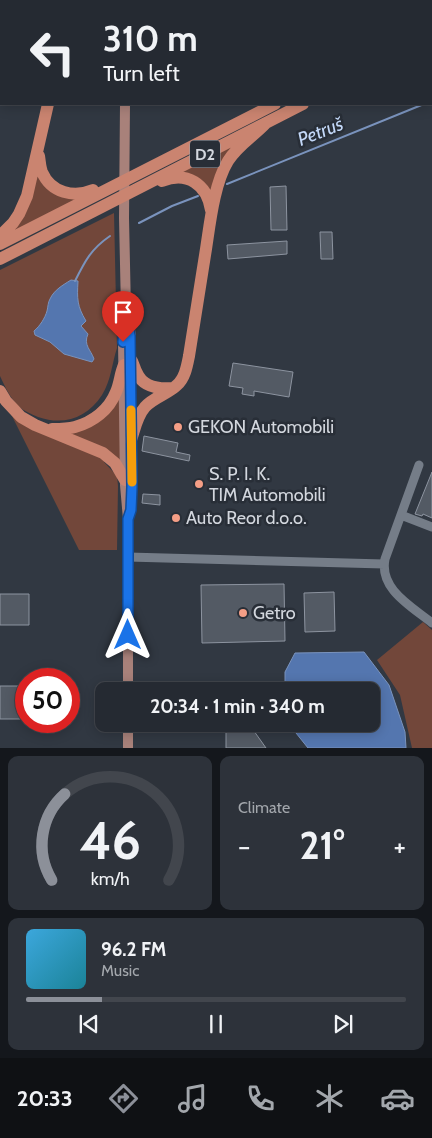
<!DOCTYPE html>
<html lang="en">
<head>
<meta charset="utf-8">
<style>
	:root { --surface:#252a32; --page:#2d323a; --text:#f1f3f6; --muted:#a3a7ac; --line:#42464d; --accent:#8c9099 }
	body { margin:0; font-family:Cabin,sans-serif; background:var(--page); color:var(--text); height:100vh; display:flex; flex-direction:column; font-size:19px; white-space:nowrap }
	* { box-sizing:border-box; margin:0 }
	p { font-size:16px; color:var(--muted) }
	.icon { flex:none; width:28px; height:28px; fill:none; stroke:currentColor; stroke-width:2; stroke-linecap:round; stroke-linejoin:round }
	.map { position:relative; height:748px; overflow:hidden }
	.sheet { display:flex; flex-direction:column; gap:8px; padding:8px; background:#14171c; flex:1 }
	.sheet>* { flex:none }
	.guide { position:absolute; left:0px; top:0px; width:432px; height:105px; box-shadow:0 2px 12px #0003,0 0 0 1px var(--line); background:#252a32; color:var(--text); overflow:hidden }
	.speed { position:absolute; left:15px; top:668px; display:flex; gap:10px; font-size:25px; font-weight:700; text-align:center }
	.speed>* { display:grid; place-content:center; width:65px; height:65px; border-radius:50%; background:var(--surface); box-shadow:0 2px 12px #0003,0 0 0 1px var(--line); line-height:1 }
	.speed .limit { border:8px solid #d22; background:#fff; color:#111 }
	.pin { position:absolute; display:grid; place-items:center; width:42px; height:42px; color:#fff; margin:-51px -21px; border-radius:50% 50% 50% 0; rotate:-45deg; box-shadow:0 0 5px #0007 }
	.pin .icon { rotate:45deg }
	.me { position:absolute; width:55px; margin:-28px; rotate:0deg; stroke-linejoin:round; filter:drop-shadow(0 0 4px #0008) }
	.turn { display:flex; align-items:center; gap:18px; height:105px; padding:0 20px; font-size:22px }
	.turn .icon { width:65px; height:65px; stroke-width:2.5 }
	.turn b { display:block; font-size:35px; line-height:42px }
	.big { font-size:38px; font-weight:700; line-height:1.1 }
	.sheet .tile { flex:1; display:flex; flex-direction:column; justify-content:center; gap:8px; min-width:0; padding:0 18px; border-radius:10px; background:var(--page) }
	.sheet .dial { align-items:center; gap:0 }
	.dial svg { height:130px; overflow:visible; fill:none; stroke:var(--line); stroke-width:7; stroke-linecap:round; text-anchor:middle }
	.dial text { fill:var(--text); stroke:none }
	.song { display:flex; align-items:center; gap:15px }
	.cover { width:60px; height:60px; border-radius:8px; background:linear-gradient(135deg,hsl(200 70% 55%),hsl(190 70% 35%)) }
	.played { height:5px; border-radius:2px; background:linear-gradient(90deg,var(--accent) 20%,var(--line) 20%) }
	.keys { display:flex; justify-content:space-around; direction:ltr }
	.heat { display:flex; justify-content:space-between; align-items:center; font-size:28px; direction:ltr }
	.sheet .tiles { flex:1; display:grid; gap:8px; grid-template-columns:1fr 1fr }
	.tile:last-child { grid-column:span 2 }
	.trip { position:absolute; left:95px; top:682px; width:285px; height:50px; border-radius:10px; background:var(--surface); box-shadow:0 2px 12px #0003,0 0 0 1px var(--line); font-weight:700; line-height:50px; text-align:center }
	.tabs { display:flex; height:80px; justify-content:space-around; align-items:center; background:#0f1114; color:var(--muted) }
	.tabs .icon { width:35px; height:35px }
	.tabs .current { color:var(--accent) }
	.tabs b { font-size:22px; color:var(--text) }
	.map>svg:first-child { display:block }
	.green { fill:#72473a }
	.water { fill:#5476af; stroke:#7a93bd }
	.lines { fill:none; stroke-linecap:round; stroke-linejoin:round }
	.stream { stroke:#7a93bd; stroke-width:2 }
	.building { fill:#535a64; stroke:#8d94a0 }
	.minor { stroke:#757d88; stroke-width:9 }
	.major { stroke:#a8817a; stroke-width:10 }
	.highway { stroke:#ca8470; stroke-width:12 }
	.route-casing { stroke:#114b97; stroke-width:12 }
	.route { stroke:#1a73e8; stroke-width:9 }
	.slow { stroke:#f59e0b; stroke-width:9 }
	.poi-dot { fill:#f49e86; stroke:#282e37; stroke-width:2 }
	.labels { text-anchor:middle; stroke-width:5; stroke-linejoin:round; paint-order:stroke }
	.shield { fill:#282e37; stroke:#a0a4ac; stroke-width:1 }
	.shield-label { font-size:16px; font-weight:bold; fill:#d3d7de }
	.poi-label { font-size:18px; fill:#d3d7de; stroke:#282e37; text-anchor:start }
	.water-label { font-size:19px; font-style:italic; fill:#c3d8f8; stroke:#282e37 }
</style>
</head>
<body>
<div class="map">
<svg width="432" height="748" viewBox="0 0 432 748">
	<rect width="100%" height="100%" fill="#313842"/>
	<path class="green" d="M240,140l-26,53 -36,-20z
		M35,169l47,29 -75,39z
		M114,213l3,135c-5,15 -6,33 -15,47 -15,23 -38,31 -64,22 -7,-3 -14,-6 -20,-11 -8,-9 -13,-19 -18,-30v-106z
		M121,393l1,71 -58,-32z
		M10,412l96,48 -2,2 13,14 1,10 -1,64h-38z
		M423,622l9,8v118h-20l-12,-53 -23,-35z"/>
	<path class="water" d="M71,280l7,1c-1,18 -1,25 8,40l-5,5 7,8c-5,11 3,16 6,25l-2,3 -28,-8 -14,-12 -15,-7 -1,-4c6,-5 11,-13 13,-20 1,-4 1,-9 3,-12 4,-9 13,-14 21,-19z
		M364,652l25,33 16,47 1,16h-98l-12,-15 -3,-9h78v-33h-86v-19l10,-19z"/>
	<g class="lines">
		<path class="stream" d="M431,101l1,-1
			M227,184l197,-80
			M139,223l33,-17 26,-10
			M75,281c10,-20 16,-32 35,-45"/>
	</g>
	<path class="building" d="M286,186l1,44h-16l-1,-43z
		M320,232h12l1,27h-12z
		M287,241v13l-59,5 -1,-14z
		M233,363l60,9 -4,25 -35,-6v5l-12,-2 1,-6 -14,-2z
		M144,436l34,7 -2,9 14,3 -1,6 -47,-10z
		M432,472v46l-9,-4 -1,2 -7,-2z
		M143,494l17,1v10l-18,-2z
		M284,584l1,57 -83,2 -1,-58z
		M334,592l1,39 -30,1 -1,-39z
		M0,594h29v31h-29z
		M0,686h26v33h-26z
		M235,724h14l17,24h-40v-17z"/>
	<g class="lines">
		<path class="minor" d="M419,465l-34,94c-6,30 26,47 47,64
			M401,515l31,12
			M128,557l256,7"/>
		<path class="major" d="M125,0v1
			M125,104l-1,114 2,92 -3,31 2,144 3,34v172
			M129,323l2,13 -1,30
			M131,388v115
			M128,724v24"/>
		<path class="highway" d="M252,0l1,1
			M88,1l2,-1
			M156,1l1,-1
			M431,24l1,-1
			M431,37h1
			M39,156c1,6 1,11 3,16 9,21 32,26 51,18
			M162,181c25,-10 45,3 49,29
			M0,236l13,-13 6,-9 8,-18 21,-92
			M0,244l275,-140
			M0,259l303,-155
			M130,358c4,5 4,10 7,15 6,14 22,16 35,15
			M0,391l6,10 15,16 14,8 68,28 12,10 10,17
			M52,429c7,0 16,0 23,-2 18,-5 34,-17 41,-35 4,-9 4,-18 8,-27
			M131,440c4,-12 6,-24 14,-33 9,-10 23,-13 32,-22 8,-7 10,-19 12,-29 6,-36 11,-71 17,-107 4,-26 8,-65 22,-88 10,-16 26,-25 38,-38"/>
	</g>
	<g class="lines">
		<g class="route-casing">
			<path id="route" d="M123,342l3,-32 4,26 2,151 -1,23 -3,9v116"/>
		</g>
		<use href="#route" class="route"/>
		<path class="slow" d="M131,410l1,72"/>
	</g>
	<g class="poi-dot">
		<circle cx="178" cy="427" r="5"/>
		<circle cx="199" cy="484" r="5"/>
		<circle cx="176" cy="518" r="5"/>
		<circle cx="243" cy="613" r="5"/>
	</g>
	<g class="labels">
		<rect class="shield" x="190" y="140.5" width="30" height="27" rx="4"/>
		<g class="shield-label">
			<text x="205" y="160">D2</text>
		</g>
		<g class="poi-label">
			<text x="188" y="433">GEKON Automobili</text>
			<text x="209" y="480">S. P. I. K.<tspan x="209" dy="21">TIM Automobili</tspan></text>
			<text x="186" y="524">Auto Reor d.o.o.</text>
			<text x="253" y="619">Getro</text>
		</g>
		<g class="water-label">
			<text transform="translate(320 131) rotate(-22)" y="7">Petruš</text>
		</g>
	</g>
</svg>
<div class="speed"><div class="limit">50</div></div>
<div class="pin" style="left:123px;top:342px;background:#d93025"><svg class="icon" aria-label="arrive" viewBox="0 0 24 24"><path d="M6 21V4h12l-3 4 3 4H6"/></svg></div>
<svg class="me" style="left:128px;top:635px" viewBox="-20 -20 40 40"><path d="M0-17L14 15 0 8-14 15z" fill="#1a73e8" stroke="#fff" stroke-width="4"/></svg>
<div class="trip">20:34 · 1 min · 340 m</div>
<div class="guide">
<div class="turn"><svg class="icon" aria-label="left" viewBox="0 0 24 24"><path d="M17 20v-9H6M10 6l-5 5 5 5"/></svg><div><b>310 m</b>Turn left</div></div>
</div>
</div>
<section class="sheet">
<div class="tiles">
<div class="tile dial"><svg viewBox="0 0 100 80">
<path d="M14 69A42 42 0 1 1 86 69"/>
<path d="M14 69A42 42 0 0 1 22 16" stroke="#8c9099"/>
<text x="50" y="56" font-size="32" font-weight="700">46</text>
<text x="50" y="72" font-size="11">km/h</text>
</svg></div>
<div class="tile"><p>Climate</p>
<div class="heat"><a>−</a><b class="big">21°</b><a>+</a></div>
</div>
<div class="tile">
<div class="song"><i class="cover"></i><div><b>96.2 FM</b><p>Music</p></div></div>
<div class="played"></div>
<div class="keys"><svg class="icon" aria-label="previous" viewBox="0 0 24 24"><path d="M18 5L8 12l10 7zM5 5v14"/></svg><svg class="icon" aria-label="pause" viewBox="0 0 24 24"><path d="M8 5v14M16 5v14"/></svg><svg class="icon" aria-label="next" viewBox="0 0 24 24"><path d="M6 5l10 7-10 7zM19 5v14"/></svg></div>
</div>
</div>
</section>
<nav class="tabs">
<b>20:33</b>
<svg class="icon current" aria-label="directions" viewBox="0 0 24 24"><path d="M12 3l9 9-9 9-9-9zM9 14v-3h6M13 9l2 2-2 2"/></svg>
<svg class="icon" aria-label="music" viewBox="0 0 24 24"><path d="M9 18V5l10-2v13"/><circle cx="6" cy="18" r="3"/><circle cx="16" cy="16" r="3"/></svg>
<svg class="icon" aria-label="phone" viewBox="0 0 24 24"><path d="M5 4h4l2 5-3 2q2 4 5 5l2-3 5 2v4C11 20 4 13 5 4z"/></svg>
<svg class="icon" aria-label="climate" viewBox="0 0 24 24"><path d="M12 3v18M4 7l16 10M4 17L20 7"/></svg>
<svg class="icon" aria-label="car" viewBox="0 0 24 24"><path d="M5 17H2v-5l4-1 3-4h7l3 4 3 1v5h-3M9 17h6M6 11h13"/><circle cx="7" cy="17" r="2"/><circle cx="17" cy="17" r="2"/></svg>
</nav>
</body>
</html>
